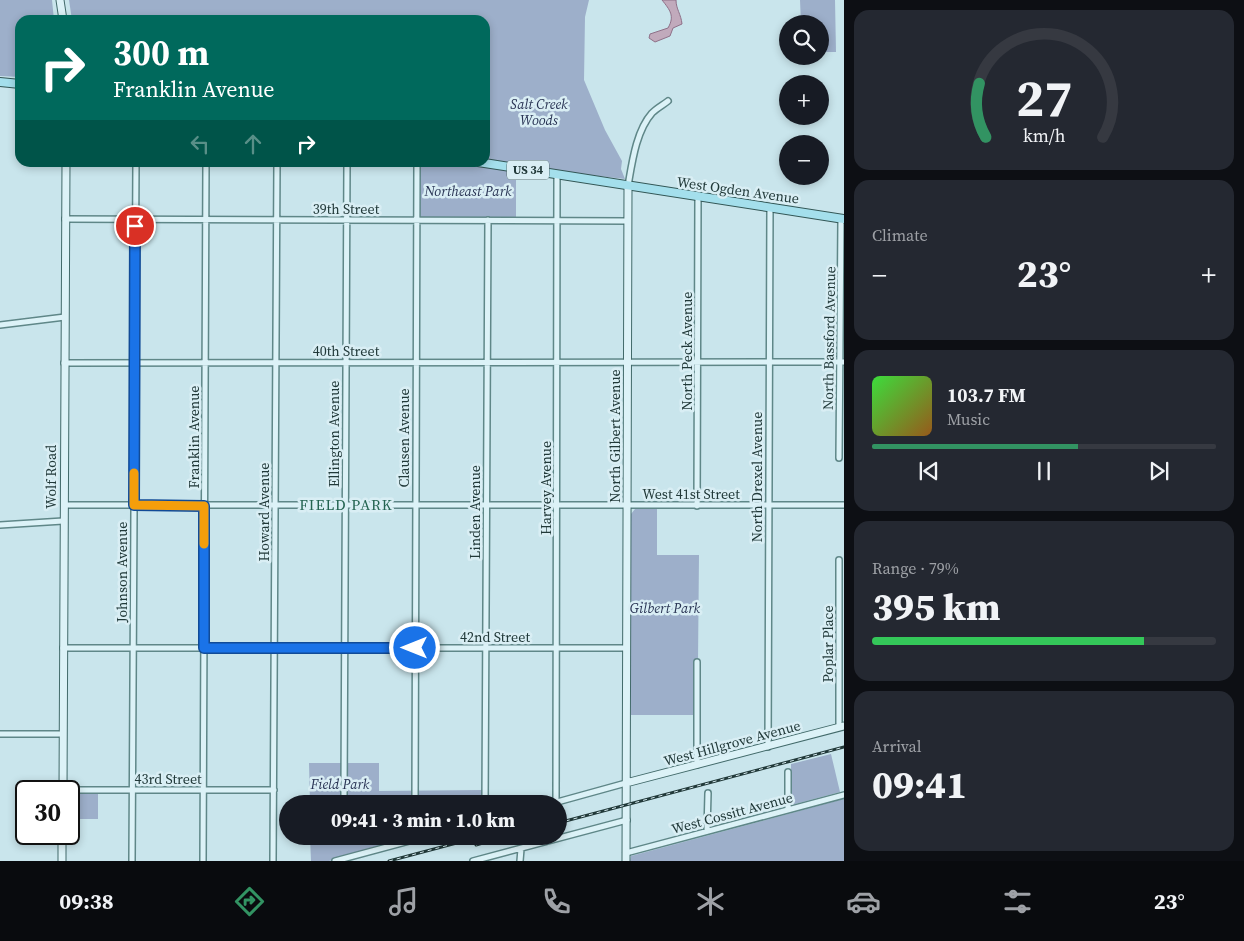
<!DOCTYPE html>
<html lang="en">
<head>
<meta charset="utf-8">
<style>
	:root { --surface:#171b24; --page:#242831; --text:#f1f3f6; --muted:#9ea1a6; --line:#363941; --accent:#329362 }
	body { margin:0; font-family:"Source Serif 4",serif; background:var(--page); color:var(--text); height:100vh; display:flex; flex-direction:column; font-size:19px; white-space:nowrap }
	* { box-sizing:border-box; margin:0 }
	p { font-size:16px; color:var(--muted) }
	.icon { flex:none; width:28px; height:28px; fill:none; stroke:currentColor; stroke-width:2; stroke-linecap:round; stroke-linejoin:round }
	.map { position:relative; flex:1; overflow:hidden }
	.side { display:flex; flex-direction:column; gap:10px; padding:10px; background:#0d0f14; width:400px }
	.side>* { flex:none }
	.hud { position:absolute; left:15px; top:15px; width:475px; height:152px; border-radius:15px; box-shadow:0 2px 8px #0003; background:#00695c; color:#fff; overflow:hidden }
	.controls { position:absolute; left:779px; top:15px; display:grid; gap:10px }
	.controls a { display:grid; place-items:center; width:50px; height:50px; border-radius:50%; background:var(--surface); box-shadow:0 2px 8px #0003; font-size:25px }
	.speed { position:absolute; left:15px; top:780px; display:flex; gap:10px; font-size:25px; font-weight:700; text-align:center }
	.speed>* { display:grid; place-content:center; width:65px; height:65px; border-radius:50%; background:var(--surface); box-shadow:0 2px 8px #0003; line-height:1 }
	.speed .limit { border:2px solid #111; border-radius:8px; background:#fff; color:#111 }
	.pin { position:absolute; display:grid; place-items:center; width:42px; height:42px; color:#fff; margin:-21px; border:2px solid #fff; border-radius:50%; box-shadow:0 1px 5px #0007 }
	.me { position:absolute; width:55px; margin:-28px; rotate:270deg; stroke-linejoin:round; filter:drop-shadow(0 0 4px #0008) }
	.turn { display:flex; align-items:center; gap:18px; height:105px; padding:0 15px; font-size:22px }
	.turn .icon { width:65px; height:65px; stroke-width:2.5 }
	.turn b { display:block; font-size:35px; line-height:42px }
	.lanes { display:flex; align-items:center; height:48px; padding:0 15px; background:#0003; justify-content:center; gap:25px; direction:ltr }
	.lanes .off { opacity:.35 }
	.big { font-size:38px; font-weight:800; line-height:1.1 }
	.side .widget { flex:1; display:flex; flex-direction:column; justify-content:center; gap:8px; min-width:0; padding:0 18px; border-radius:15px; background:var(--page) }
	.side .dial { align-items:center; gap:0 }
	.dial svg { height:130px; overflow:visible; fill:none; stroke:var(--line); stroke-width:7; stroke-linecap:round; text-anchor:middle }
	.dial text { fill:var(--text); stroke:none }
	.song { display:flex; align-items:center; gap:15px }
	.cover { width:60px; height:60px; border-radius:8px; background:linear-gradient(135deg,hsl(120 70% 55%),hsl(30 70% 35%)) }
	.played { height:5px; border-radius:2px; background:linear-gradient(90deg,var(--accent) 60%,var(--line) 60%) }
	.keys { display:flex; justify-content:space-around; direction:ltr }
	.heat { display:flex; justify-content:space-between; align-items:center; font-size:28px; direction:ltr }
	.charge { height:8px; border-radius:4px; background:linear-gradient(90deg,#34c759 79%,var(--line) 0) }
	.trip { position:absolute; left:279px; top:795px; width:288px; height:50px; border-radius:25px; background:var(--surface); box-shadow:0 2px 8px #0003; font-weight:800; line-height:50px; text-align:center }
	.tab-bar { display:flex; height:80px; justify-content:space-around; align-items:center; background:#090b0e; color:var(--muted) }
	.tab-bar .icon { width:35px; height:35px }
	.tab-bar .selected { color:var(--accent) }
	.tab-bar b { font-size:22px; color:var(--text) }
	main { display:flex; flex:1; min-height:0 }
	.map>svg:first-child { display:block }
	.green { fill:#9dafca }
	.water { fill:#c1aabc; stroke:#8f7088 }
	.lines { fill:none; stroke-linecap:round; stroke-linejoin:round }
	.street-casing { stroke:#5f8788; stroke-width:8 }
	.secondary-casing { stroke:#426a6a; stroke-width:9 }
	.primary-casing { stroke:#325655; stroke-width:10 }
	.street { stroke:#dcf2f7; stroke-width:5 }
	.secondary { stroke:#dcf2f7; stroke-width:7 }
	.primary { stroke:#a4dfec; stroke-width:8 }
	.rail-casing { stroke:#213939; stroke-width:3 }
	.rail { stroke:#d9eef4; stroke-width:1; stroke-dasharray:4; stroke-linecap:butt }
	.route-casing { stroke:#114b97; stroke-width:12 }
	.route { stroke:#1a73e8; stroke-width:9 }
	.slow { stroke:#f59e0b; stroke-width:9 }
	.labels { text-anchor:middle; stroke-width:5; stroke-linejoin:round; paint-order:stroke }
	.shield { fill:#d9eef4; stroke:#586f71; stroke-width:1 }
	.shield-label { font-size:12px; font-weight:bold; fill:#213939 }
	.park-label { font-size:14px; font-style:italic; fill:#293454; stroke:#d9eef4 }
	.street-label { font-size:14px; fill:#213939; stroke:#d9eef4 }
	.neighbourhood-label { font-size:15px; letter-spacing:1px; fill:#236350; stroke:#d9eef4 }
</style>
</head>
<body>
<main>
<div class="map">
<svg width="844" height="861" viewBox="0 0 844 861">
	<rect width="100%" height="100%" fill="#c9e5ec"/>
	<path class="green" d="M0,0h52l2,20h-34v57l-20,-1z
		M69,0h520l-4,17 -1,63 21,50 17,31 -1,8 4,10 -44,-5 -96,-15v-139h-413z
		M800,0h35l1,52h-16v-28h-19z
		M420,163h45l51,7v49h-97z
		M635,509h22v46h42l-1,106h-4v54h-63v-201z
		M831,754l9,38 -45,12h-3l-1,-3v-37z
		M309,763h70v28l103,-1v14h-172z
		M74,793l24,1v25h-21l-1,3 -7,1v-28z
		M844,799v62h-214l1,-5z
		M310,836h106l-87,25h-18z"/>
	<path class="water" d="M662,0h14c0,9 5,14 6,24l-9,4 -3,8 -15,6 -6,-4 1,-4 18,-6c7,-12 2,-18 -6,-28z"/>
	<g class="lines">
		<g class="street-casing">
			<path id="street" d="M628,186c4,-23 8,-55 24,-73 5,-5 11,-8 16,-12
				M65,219l563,2
				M0,325l65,-8
				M64,363l780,-1
				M839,458l2,-239
				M64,505h780
				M697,506l1,-309
				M0,525l63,-4
				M63,648h564
				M697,662v103
				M839,727v-167
				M0,734h63
				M768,747l2,-540
				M63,790h211
				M344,795l3,-633
				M556,802l1,-627
				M415,804l2,-642
				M485,804l3,-584
				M550,804l76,-21
				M788,810v-38
				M707,831l1,-38
				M626,853l218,-58
				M132,861l4,-699
				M203,861l3,-699
				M273,861l4,-699
				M335,861l93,-25
				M473,861l154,-41
				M520,861l1,-12"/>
		</g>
		<g class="secondary-casing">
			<path id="secondary" d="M60,0l3,20
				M626,783l218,-57
				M63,791l3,-629
				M62,861v-27
				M626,861l2,-675"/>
		</g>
		<g class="primary-casing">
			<path id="primary" d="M0,82l20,2
				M478,162l366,57"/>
		</g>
		<use href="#street" class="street"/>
		<use href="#secondary" class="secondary"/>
		<use href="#primary" class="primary"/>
		<g class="rail-casing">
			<path id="rail" d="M558,823l286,-76
				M476,845l31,-9
				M389,861l94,-25"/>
		</g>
		<use href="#rail" class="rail"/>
	</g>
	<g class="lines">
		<g class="route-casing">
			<path id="route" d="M135,226l-1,279 70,1v142h211"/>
		</g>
		<use href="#route" class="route"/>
		<path class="slow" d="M134,473v32l70,1v38"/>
	</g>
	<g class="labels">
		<rect class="shield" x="507" y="160.5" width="42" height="19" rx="4"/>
		<g class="shield-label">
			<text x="528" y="174">US 34</text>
		</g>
		<g class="park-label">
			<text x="539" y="109">Salt Creek<tspan x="539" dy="16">Woods</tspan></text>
			<text x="468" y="196">Northeast Park</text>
			<text x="665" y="613">Gilbert Park</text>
			<text x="340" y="789">Field Park</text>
		</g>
		<g class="street-label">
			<text transform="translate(738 190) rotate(8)" y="5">West Ogden Avenue</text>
			<text x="346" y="214">39th Street</text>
			<text transform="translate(829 338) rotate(-89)" y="5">North Bassford Avenue</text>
			<text x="346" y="356">40th Street</text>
			<text transform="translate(687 351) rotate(-90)" y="5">North Peck Avenue</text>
			<text transform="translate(334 434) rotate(-90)" y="5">Ellington Avenue</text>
			<text transform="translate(615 436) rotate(-90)" y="5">North Gilbert Avenue</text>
			<text transform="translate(194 437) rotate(-90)" y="5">Franklin Avenue</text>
			<text transform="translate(404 438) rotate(-90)" y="5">Clausen Avenue</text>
			<text transform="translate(51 477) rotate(-90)" y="5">Wolf Road</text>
			<text transform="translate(757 477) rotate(-90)" y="5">North Drexel Avenue</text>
			<text transform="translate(546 488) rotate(-90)" y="5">Harvey Avenue</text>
			<text x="691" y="499">West 41st Street</text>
			<text transform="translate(264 512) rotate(-90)" y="5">Howard Avenue</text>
			<text transform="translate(475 512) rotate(-90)" y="5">Linden Avenue</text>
			<text transform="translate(122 572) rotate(-90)" y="5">Johnson Avenue</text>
			<text x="495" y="642">42nd Street</text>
			<text transform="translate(828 644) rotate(-90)" y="5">Poplar Place</text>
			<text transform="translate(732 743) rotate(-15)" y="5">West Hillgrove Avenue</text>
			<text x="168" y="784">43rd Street</text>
			<text transform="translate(732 813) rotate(-15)" y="5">West Cossitt Avenue</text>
		</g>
		<g class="neighbourhood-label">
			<text x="346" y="510">FIELD PARK</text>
		</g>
	</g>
</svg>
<div class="controls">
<a><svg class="icon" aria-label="search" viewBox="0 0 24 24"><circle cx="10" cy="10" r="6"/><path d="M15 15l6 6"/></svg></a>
<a>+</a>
<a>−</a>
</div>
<div class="speed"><div class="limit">30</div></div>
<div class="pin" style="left:135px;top:226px;background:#d93025"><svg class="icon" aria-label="arrive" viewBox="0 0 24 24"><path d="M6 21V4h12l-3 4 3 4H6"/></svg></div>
<svg class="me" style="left:415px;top:648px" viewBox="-20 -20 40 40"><circle r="17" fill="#1a73e8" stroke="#fff" stroke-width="3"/><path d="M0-11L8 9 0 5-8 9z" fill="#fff"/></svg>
<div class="trip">09:41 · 3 min · 1.0 km</div>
<div class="hud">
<div class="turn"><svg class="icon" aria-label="right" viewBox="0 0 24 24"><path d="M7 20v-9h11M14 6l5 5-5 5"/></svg><div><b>300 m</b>Franklin Avenue</div></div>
<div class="lanes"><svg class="icon off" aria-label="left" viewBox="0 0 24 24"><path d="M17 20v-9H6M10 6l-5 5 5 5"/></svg><svg class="icon off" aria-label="ahead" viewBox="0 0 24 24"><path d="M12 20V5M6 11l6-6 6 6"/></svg><svg class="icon" aria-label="right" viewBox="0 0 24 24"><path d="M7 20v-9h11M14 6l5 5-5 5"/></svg></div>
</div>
</div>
<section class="side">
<div class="widget dial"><svg viewBox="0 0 100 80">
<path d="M14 69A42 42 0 1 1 86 69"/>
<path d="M14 69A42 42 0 0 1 10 36" stroke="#329362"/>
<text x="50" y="56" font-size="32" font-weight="700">27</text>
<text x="50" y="72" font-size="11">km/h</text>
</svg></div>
<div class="widget"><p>Climate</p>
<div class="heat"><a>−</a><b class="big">23°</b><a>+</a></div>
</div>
<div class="widget">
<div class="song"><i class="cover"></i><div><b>103.7 FM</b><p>Music</p></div></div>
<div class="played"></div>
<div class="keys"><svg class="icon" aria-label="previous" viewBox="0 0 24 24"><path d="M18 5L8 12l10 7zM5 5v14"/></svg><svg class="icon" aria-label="pause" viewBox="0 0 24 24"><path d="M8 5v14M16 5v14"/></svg><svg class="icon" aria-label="next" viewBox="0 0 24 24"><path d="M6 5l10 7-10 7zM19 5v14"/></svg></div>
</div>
<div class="widget"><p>Range · 79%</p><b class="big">395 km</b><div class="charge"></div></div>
<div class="widget"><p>Arrival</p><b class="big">09:41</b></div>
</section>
</main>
<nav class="tab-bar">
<b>09:38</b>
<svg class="icon selected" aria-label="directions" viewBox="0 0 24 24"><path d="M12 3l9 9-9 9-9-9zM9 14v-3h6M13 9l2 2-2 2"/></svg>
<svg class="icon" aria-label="music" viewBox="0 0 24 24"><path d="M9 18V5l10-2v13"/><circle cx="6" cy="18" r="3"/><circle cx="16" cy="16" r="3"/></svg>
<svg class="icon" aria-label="phone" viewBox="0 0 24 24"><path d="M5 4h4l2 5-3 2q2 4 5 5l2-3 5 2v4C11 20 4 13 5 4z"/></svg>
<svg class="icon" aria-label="climate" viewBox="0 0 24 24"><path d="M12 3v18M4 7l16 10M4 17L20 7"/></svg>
<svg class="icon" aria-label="car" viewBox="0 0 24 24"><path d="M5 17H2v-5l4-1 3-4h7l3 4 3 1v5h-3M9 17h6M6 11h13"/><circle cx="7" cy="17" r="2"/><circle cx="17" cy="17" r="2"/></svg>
<svg class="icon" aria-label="filters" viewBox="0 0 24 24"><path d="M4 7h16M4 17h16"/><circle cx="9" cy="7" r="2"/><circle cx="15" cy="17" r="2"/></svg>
<b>23°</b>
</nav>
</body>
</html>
